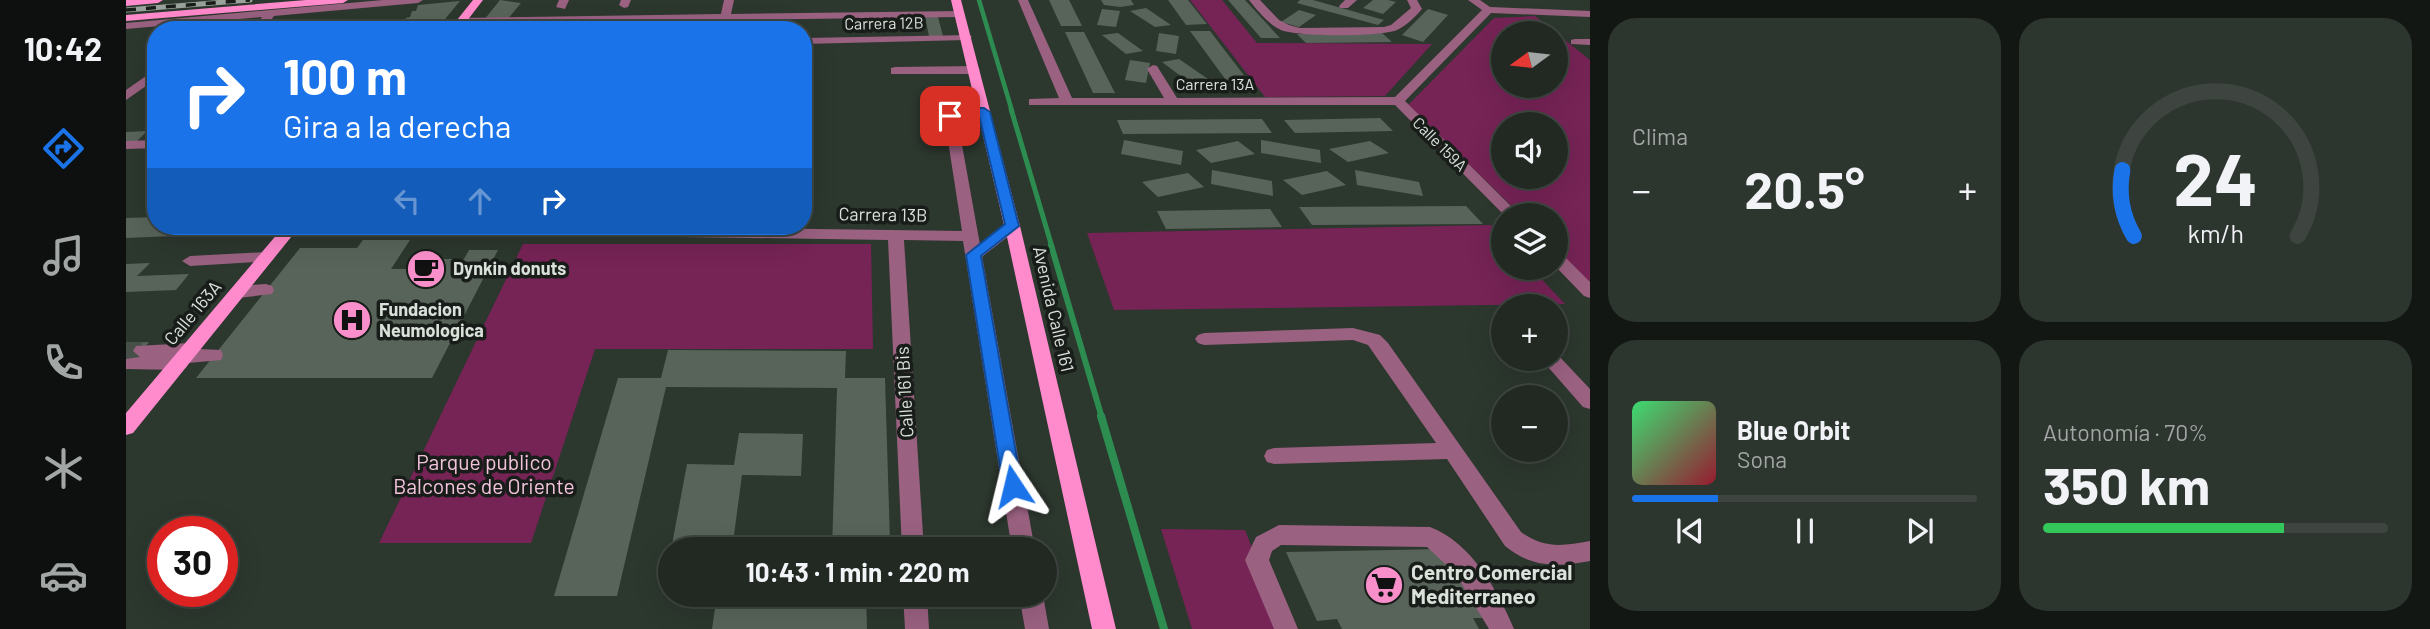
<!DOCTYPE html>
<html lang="es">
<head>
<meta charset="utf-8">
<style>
	:root { --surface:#212922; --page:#2d352f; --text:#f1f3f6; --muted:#a2a6a5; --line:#3e4540; --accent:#1a73e8 }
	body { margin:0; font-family:Barlow,sans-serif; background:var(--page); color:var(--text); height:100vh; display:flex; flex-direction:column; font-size:26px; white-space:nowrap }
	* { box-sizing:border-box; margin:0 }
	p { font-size:23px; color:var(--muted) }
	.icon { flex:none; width:38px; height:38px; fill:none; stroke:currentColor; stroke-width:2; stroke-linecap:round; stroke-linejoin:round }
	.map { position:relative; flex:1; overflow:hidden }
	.side { display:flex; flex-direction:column; gap:18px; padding:18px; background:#121713; width:840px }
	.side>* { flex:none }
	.guide { position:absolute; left:21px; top:21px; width:665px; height:214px; border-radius:28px; box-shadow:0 7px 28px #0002,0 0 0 2px var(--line); background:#1a73e8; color:#fff; overflow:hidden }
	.needle { width:46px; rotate:255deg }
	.fabs { position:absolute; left:1365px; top:21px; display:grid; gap:14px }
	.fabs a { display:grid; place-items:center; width:77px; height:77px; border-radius:50%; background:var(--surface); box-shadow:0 7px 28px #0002,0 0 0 2px var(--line); font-size:35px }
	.speed { position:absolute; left:21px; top:516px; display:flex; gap:14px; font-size:35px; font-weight:700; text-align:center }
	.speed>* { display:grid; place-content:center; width:91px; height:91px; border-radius:50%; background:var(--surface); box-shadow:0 7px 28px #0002,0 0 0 2px var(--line); line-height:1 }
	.speed .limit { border:10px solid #d22; background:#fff; color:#111 }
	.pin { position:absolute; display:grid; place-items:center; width:60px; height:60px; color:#fff; margin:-30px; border-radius:14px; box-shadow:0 4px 10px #0006 }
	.me { position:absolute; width:77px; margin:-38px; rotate:350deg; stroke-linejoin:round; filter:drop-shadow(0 0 5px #0008) }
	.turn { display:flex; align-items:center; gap:24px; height:147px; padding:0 21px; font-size:32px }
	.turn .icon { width:91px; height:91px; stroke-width:2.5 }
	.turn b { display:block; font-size:49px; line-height:60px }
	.lanes { display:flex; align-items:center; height:66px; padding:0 21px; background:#0003; justify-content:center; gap:35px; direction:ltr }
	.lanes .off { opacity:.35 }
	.big { font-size:52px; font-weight:700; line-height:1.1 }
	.side .tile { flex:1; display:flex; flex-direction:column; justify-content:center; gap:10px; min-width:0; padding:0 24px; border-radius:28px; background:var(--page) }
	.side .dial { align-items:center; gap:0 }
	.dial svg { height:182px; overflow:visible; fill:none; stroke:var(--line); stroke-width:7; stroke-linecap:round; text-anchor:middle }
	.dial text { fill:var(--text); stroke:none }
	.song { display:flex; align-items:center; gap:21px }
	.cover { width:84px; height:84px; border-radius:10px; background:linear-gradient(135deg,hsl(140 70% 55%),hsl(350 70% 35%)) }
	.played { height:7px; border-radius:4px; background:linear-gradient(90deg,var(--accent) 25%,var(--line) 25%) }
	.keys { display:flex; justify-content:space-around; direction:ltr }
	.heat { display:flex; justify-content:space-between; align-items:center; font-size:38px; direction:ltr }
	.charge { height:10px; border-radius:5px; background:linear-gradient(90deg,#34c759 70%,var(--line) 0) }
	.side .tiles { flex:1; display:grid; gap:18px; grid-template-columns:repeat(2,1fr) }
	.trip { position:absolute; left:532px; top:537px; width:399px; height:70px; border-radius:35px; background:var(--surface); box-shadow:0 7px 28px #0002,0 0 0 2px var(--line); font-weight:700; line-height:70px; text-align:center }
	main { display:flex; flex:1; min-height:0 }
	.menu { display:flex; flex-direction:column; width:126px; justify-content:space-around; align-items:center; background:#0d100e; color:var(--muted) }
	.menu .icon { width:49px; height:49px }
	.menu .active { color:var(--accent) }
	.menu b { font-size:32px; color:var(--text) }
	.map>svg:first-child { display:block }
	.green { fill:#762356; fill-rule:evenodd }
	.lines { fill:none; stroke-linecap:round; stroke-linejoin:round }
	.stream-far3 { stroke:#2d8c50; stroke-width:4.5 }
	.stream-far2 { stroke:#2d8c50; stroke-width:5 }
	.stream-far1 { stroke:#2d8c50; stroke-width:6 }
	.stream { stroke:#2d8c50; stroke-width:8 }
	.building { fill:#58645a }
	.minor-tunnel { stroke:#465048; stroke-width:18; stroke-dasharray:18 9; stroke-linecap:butt }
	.minor { fill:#9a6180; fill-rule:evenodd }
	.major { fill:#ff8acc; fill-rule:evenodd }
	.rail-casing { stroke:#99a29b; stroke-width:5 }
	.rail { stroke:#181d19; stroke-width:3.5; stroke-dasharray:10; stroke-linecap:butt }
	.route { fill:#1a73e8; stroke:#114b97; stroke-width:2 }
	.labels { text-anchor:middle; stroke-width:7; stroke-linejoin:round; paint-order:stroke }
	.far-street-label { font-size:16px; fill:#dae1db; stroke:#181d19 }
	.street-label { font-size:18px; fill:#dae1db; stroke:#181d19 }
	.poi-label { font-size:18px; font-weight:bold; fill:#dae1db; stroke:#181d19; text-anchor:start }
	.near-park-label { font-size:21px; fill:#f3c3dc; stroke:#181d19 }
	.near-poi-label { font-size:21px; font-weight:bold; fill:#dae1db; stroke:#181d19; text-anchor:start }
</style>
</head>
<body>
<main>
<nav class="menu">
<b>10:42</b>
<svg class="icon active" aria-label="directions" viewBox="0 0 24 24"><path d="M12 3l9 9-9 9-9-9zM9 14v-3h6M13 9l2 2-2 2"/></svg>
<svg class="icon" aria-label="music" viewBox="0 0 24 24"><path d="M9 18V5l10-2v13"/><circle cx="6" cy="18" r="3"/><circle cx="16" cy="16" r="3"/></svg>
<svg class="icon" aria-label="phone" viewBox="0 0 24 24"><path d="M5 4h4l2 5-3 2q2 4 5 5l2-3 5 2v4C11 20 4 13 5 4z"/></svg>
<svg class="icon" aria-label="climate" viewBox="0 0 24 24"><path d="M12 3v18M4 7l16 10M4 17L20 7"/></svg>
<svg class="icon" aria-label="car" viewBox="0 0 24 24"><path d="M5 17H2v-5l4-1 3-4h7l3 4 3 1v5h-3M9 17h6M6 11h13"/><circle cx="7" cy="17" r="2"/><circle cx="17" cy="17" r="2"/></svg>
</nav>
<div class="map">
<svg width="1464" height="629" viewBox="0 0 1464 629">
	<rect width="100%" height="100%" fill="#2c372e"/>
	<path class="green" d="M1064,0h32l35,43 175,1 -47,52 -120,1z
		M1409,16l55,44v223l-34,-34v-34h-35l-113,-110 86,-87zM1377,33h53v53h-53zM1377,124h53v53h-53z
		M1365,225l12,14v29h28l34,36 -451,6 -27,-77z
		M397,244h348l2,105h-278l-64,194h-152z
		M1035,529l84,1 39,99h-92z"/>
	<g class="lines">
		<path class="stream-far3" d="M853,0l33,111"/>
		<path class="stream-far2" d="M885,109l41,138"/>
		<path class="stream-far1" d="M925,245l51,173"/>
		<path class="stream" d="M975,416l63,213"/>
	</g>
	<path class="building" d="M374,0l21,3 -14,17h-23z
		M923,0h20l13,26h-21z
		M975,0h30l3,5 -14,2 -16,-2z
		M1042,0h20l19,24 -21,1z
		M1102,0h17l35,38h-19z
		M1174,0h13l71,20 -6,5 -81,-22z
		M1247,0h15l8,2 -13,12 -20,-6z
		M334,1l-24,29h-37l7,-12 4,-1 2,-6h4l2,-6z
		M1020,8l25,17 -16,2 -25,-16z
		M976,9l18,2 -4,16 -19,-2z
		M1302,9l20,6 -25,27 -21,-7z
		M1173,10l17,5 -17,12 -18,-5z
		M799,17h13l5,19h-14z
		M1064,31h20l46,60h-22z
		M939,32h19l31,61h-22z
		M992,33l25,18 -17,3 -24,-19z
		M1033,33l20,3 -3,18 -20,-3z
		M1256,33l10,9 -86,1 -9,-9z
		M1053,59l29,20 -18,4 -28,-21z
		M1004,60l20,3 -4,20 -21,-3z
		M1254,118l13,13 -98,2 -11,-13z
		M1136,119l10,14 -149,1 -6,-14z
		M21,131l-10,10h-11v-9z
		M998,140l59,11 -2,14 -60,-11z
		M1135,140l59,10 1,13 -60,-10z
		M1112,141l17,13 -44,9 -15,-13z
		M1244,141l19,12 -41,9 -19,-13z
		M1086,170l60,11 1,15 -62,-12z
		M1229,170l64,12 4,14 -66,-11z
		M1201,171l19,14 -44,10 -19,-15z
		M1062,173l16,14 -46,10 -16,-15z
		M1340,206l17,18 -171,1 -13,-18z
		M1144,209l12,18 -116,2 -9,-18z
		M30,217v9h74l-7,8 -97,4v-20z
		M237,240h47l-19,29h26l6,-10h41l5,-9h29l-66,128h-236l104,-130h57z
		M24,263l-13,13 52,-2 -13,16 -50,2v-28z
		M23,342l-23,28v-27z
		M542,350l178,1 -1,27h40l5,164h-24v8h-34l5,-162 -171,-1 -49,209h-63l64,-218h43z
		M613,433l64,1 -2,42 -59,-1 -10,75h-61l16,-86 47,1z
		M1319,549l42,69h-14l6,11h-137l-5,-10 -20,2 -31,-69z
		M591,595h149l1,34h-155z"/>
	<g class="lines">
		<path class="minor-tunnel" d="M0,351h16"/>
		<path class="minor" d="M257,0h40l-5,3 -144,13 -10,14h-11l9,-13 -136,12v-6z
			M433,0h10l-4,9 -9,-2z
			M495,0h10l-3,7 -4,1 -5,-3z
			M598,0h10l-3,14 229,-3 5,3 -5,3 -230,3 -1,10h-11l2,-9 -259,3 -5,-3 5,-3 260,-4z
			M892,0h10l44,98h92l-17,-29 6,-4 4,1 20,32 218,-1 87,-87 -14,-10h12l10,7 100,4v6l-99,-4 -86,88 115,114h-16l-109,-110h-366v-6l30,-1z
			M1123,0h11l19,20 10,5 11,3 84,-1 7,-2 20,-17 -4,-8h10l5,9c-6,7 -16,17 -25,21 -17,7 -99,7 -116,0 -13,-6 -23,-19 -32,-30z
			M1219,0h12l-9,8h-8l-1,-2z
			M844,35l2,2 -6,3 -163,4v-6z
			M1449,39h15v6l-19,-1v-4z
			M769,67l79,-1 6,4 -6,4h-83v-6z
			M30,69v10l-30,21v-10z
			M830,108h28l6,4 -6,4 -27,1 78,433h-23l-49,-309 -59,-1 20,310h-22l-14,-310 -597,-9 -8,-5h312l367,5 -18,-116z
			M30,140v8l-30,1v-8z
			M140,252l8,5 -2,4 -82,5 -8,-5 8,-5z
			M1430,253l6,1 28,28v16l-6,-2 -28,-29z
			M140,284l6,2 2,4 -2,4 -34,4 -8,-6 8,-6z
			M1227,328l27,7 8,8 133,189c23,17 42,14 69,9v20c-33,6 -58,7 -85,-15l-58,-87 -173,5 -7,-2 -3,-6 3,-6 7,-2 162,-5 -68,-98 -15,-5 -149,5 -6,-2 -3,-4 3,-4 6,-2z
			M64,343l9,6 22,1 2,5 -2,5 -33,3 -2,5 -7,2 -53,-1v-10l14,-2 -7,-6 3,-5z
			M1431,354l33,35v20l-7,-2 -42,-48h15z
			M1153,525l151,2c41,15 68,64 84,102h-25l-34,-56 -28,-26 -146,-2 -9,6 -3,9 29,69h-24l-29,-69 11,-23z
			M777,595h24l2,34h-24z
			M893,595h24l6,34h-24z"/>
		<path class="major" d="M0,0h37l-5,3 -32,3z
			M180,0h42l-5,3 -217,18v-6z
			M347,0h10l-23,30h-11z
			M825,0h10l59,226 96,403h-24l-85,-392 -28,22h-12l-2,-4 39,-30z
			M158,226h16l-167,207 -7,2v-22z"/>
		<g class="rail-casing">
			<path id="rail" d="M0,10l124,-10"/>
		</g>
		<use href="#rail" class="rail"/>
	</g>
	<path class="route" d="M830,108h28l6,4 29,114 -38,30 41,230 -2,6 -7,2 -7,-2 -3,-6 -37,-231 39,-31 -26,-108 -33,2v-5z"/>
	<defs>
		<g id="cafe-disc" transform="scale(2.0125)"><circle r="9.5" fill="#f98fca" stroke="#181d19"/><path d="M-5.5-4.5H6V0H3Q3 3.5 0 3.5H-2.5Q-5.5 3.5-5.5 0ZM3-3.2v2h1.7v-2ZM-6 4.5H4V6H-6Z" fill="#111"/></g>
		<g id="hospital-disc" transform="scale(2.0125)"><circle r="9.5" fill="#f98fca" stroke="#181d19"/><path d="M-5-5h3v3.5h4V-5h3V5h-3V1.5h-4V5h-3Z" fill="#111"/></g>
		<g id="supermarket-disc" transform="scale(2.0125)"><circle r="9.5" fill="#f98fca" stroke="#181d19"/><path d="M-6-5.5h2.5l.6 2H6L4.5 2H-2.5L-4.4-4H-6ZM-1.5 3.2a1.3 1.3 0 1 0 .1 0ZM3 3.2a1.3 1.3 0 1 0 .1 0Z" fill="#111"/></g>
	</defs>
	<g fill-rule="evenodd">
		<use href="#cafe-disc" x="300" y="269"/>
		<use href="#hospital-disc" x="226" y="320"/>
		<use href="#supermarket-disc" x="1258" y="585"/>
	</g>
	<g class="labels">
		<g class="far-street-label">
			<text transform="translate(758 23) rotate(-1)" y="6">Carrera 12B</text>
			<text x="1089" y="90">Carrera 13A</text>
			<text transform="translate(1314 144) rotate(45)" y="6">Calle 159A</text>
		</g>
		<g class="street-label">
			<text transform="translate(757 215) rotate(1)" y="6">Carrera 13B</text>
			<text transform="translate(927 309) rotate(77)" y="6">Avenida Calle 161</text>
			<text transform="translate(67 313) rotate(-50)" y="6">Calle 163A</text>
			<text transform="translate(779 392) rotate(-93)" y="6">Calle 161 Bis</text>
		</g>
		<g class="poi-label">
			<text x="327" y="275">Dynkin donuts</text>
			<text x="253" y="316">Fundacion<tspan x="253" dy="21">Neumologica</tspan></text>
		</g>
		<g class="near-park-label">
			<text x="358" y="470">Parque publico<tspan x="358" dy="24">Balcones de Oriente</tspan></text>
		</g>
		<g class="near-poi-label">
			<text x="1285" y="580">Centro Comercial<tspan x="1285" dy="24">Mediterraneo</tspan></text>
		</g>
	</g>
</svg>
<div class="fabs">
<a><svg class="needle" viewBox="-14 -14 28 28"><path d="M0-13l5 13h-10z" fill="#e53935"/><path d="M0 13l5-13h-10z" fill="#a2a6a5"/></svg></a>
<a><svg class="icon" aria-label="sound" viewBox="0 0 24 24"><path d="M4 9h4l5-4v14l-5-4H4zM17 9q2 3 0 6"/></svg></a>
<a><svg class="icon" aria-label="layers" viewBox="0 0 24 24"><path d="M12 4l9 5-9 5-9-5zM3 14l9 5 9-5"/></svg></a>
<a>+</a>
<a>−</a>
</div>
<div class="speed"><div class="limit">30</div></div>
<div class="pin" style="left:824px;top:116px;background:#d93025"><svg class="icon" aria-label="arrive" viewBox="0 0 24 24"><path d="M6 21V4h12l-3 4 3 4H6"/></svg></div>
<svg class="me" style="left:887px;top:486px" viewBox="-20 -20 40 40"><path d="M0-17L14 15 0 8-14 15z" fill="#1a73e8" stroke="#fff" stroke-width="4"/></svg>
<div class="trip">10:43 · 1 min · 220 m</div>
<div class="guide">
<div class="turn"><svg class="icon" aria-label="right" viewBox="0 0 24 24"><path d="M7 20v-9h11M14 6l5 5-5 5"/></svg><div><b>100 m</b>Gira a la derecha</div></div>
<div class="lanes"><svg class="icon off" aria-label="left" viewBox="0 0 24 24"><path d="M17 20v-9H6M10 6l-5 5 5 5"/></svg><svg class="icon off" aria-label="ahead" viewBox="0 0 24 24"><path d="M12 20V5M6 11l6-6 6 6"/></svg><svg class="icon" aria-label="right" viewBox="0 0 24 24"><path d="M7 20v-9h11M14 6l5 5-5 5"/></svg></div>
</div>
</div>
<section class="side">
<div class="tiles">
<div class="tile"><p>Clima</p>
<div class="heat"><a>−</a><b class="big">20.5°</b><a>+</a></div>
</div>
<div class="tile dial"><svg viewBox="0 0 100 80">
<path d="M14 69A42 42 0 1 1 86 69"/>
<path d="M14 69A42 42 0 0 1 9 40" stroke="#1a73e8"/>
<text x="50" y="56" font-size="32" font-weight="700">24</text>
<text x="50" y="72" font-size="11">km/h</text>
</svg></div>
<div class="tile">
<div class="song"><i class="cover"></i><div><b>Blue Orbit</b><p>Sona</p></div></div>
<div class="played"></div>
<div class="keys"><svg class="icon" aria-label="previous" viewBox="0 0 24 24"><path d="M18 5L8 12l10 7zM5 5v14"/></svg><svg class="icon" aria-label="pause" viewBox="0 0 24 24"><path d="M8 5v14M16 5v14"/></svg><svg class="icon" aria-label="next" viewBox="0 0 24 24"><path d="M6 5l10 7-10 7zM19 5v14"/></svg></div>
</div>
<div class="tile"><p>Autonomía · 70%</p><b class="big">350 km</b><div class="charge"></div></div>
</div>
</section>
</main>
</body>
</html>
